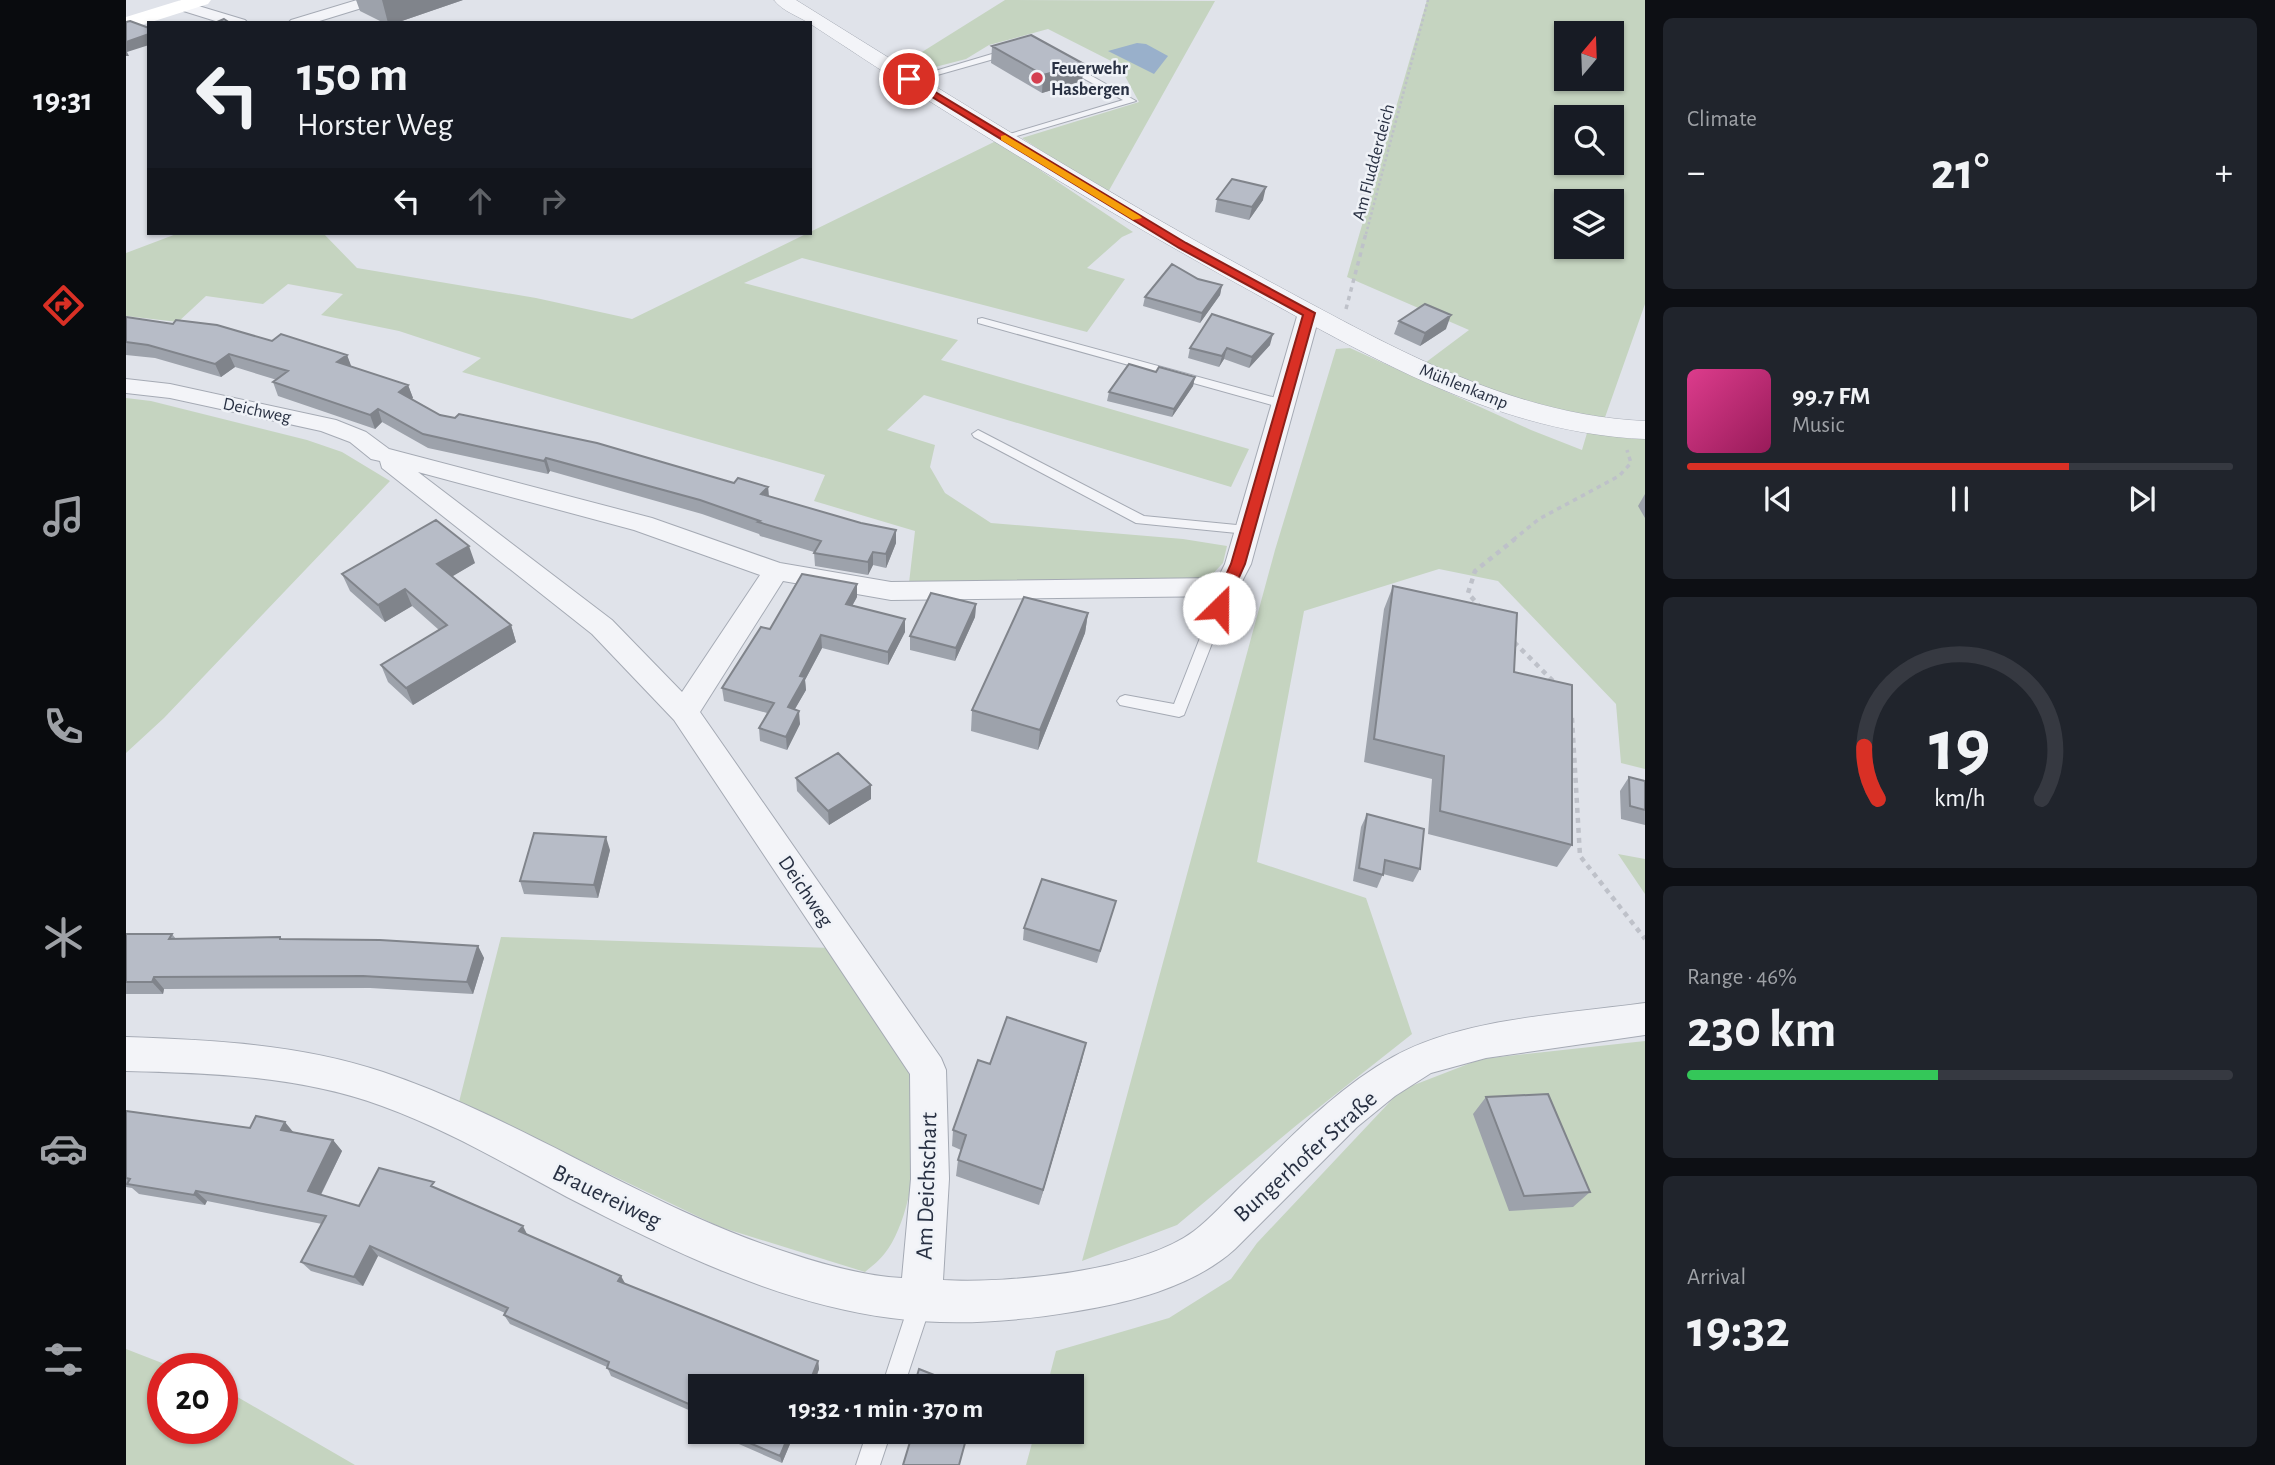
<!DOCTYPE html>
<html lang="en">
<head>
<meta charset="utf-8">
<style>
	:root { --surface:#171b24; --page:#20242c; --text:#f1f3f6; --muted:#9ea1a6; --line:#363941; --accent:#d93025 }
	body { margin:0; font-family:"Alegreya Sans",sans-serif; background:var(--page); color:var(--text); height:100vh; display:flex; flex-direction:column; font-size:26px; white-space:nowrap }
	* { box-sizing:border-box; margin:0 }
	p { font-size:23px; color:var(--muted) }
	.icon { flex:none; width:38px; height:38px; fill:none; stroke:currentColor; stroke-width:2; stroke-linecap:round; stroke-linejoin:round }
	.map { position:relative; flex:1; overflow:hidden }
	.drawer { display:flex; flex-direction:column; gap:18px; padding:18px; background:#0d0f14; width:630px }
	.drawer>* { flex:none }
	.guide { position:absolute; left:21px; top:21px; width:665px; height:214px; border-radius:0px; box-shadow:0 2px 5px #0004; background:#171b24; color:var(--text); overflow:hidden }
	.needle { width:46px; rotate:19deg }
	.tools { position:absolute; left:1428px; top:21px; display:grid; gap:14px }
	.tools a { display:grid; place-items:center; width:70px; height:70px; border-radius:0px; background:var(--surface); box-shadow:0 2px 5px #0004; font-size:35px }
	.speed { position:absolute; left:21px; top:1353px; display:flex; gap:14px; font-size:35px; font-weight:700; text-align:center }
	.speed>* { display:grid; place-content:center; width:91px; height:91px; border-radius:50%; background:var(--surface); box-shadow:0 2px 5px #0004; line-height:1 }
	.speed .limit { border:10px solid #d22; background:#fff; color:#111 }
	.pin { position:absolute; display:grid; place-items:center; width:60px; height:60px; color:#fff; margin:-30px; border:4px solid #fff; border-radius:50%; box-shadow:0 2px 7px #0007 }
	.me { position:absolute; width:77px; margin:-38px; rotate:23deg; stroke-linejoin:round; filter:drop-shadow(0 0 5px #0008) }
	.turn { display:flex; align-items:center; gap:24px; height:147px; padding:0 35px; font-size:32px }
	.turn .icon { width:91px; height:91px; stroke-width:2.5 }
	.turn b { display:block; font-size:49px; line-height:60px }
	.lanes { display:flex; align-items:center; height:66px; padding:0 35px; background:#0003; justify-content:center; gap:35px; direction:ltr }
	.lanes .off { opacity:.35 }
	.big { font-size:52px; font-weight:600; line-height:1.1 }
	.drawer .tile { flex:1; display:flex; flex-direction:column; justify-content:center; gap:10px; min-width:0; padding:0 24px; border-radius:10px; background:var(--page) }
	.drawer .dial { align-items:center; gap:0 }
	.dial svg { height:182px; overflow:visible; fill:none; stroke:var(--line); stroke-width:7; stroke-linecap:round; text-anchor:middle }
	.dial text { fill:var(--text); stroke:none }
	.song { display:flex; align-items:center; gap:21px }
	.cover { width:84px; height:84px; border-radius:10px; background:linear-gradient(135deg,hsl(330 70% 55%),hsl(330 70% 35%)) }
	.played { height:7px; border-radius:4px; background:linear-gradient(90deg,var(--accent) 70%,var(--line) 70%) }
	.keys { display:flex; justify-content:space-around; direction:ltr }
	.heat { display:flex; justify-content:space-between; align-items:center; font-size:38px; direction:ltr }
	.charge { height:10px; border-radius:5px; background:linear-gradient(90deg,#34c759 46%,var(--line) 0) }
	.trip { position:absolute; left:562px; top:1374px; width:396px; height:70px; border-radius:0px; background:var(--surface); box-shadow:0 2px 5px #0004; font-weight:600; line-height:70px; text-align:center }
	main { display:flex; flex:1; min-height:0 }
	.menu { display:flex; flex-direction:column; width:126px; justify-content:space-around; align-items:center; background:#090b0e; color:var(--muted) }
	.menu .icon { width:49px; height:49px }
	.menu .selected { color:var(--accent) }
	.menu b { font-size:32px; color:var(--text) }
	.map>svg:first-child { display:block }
	.green { fill:#c5d4c0; fill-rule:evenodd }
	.water { fill:#99b0cb }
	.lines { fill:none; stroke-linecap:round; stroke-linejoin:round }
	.service-casing { stroke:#a5aab4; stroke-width:2 }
	.minor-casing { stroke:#a5aab4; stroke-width:2 }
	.tertiary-casing { stroke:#a5aab4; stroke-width:1 }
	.path-far2 { stroke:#bec1c9; stroke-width:2.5; stroke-dasharray:2.5 2.5; stroke-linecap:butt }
	.path-far1 { stroke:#bec1c9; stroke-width:3.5; stroke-dasharray:4.5 4.5; stroke-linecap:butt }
	.path { stroke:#bec1c9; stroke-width:4.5; stroke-dasharray:5 5; stroke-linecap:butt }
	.service { fill:#f3f4f8; fill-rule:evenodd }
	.minor { fill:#f3f4f8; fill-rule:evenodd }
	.tertiary { fill:#f3f4f8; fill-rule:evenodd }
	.secondary { fill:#fff; fill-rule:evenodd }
	.wall { fill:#9da2ab }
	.shaded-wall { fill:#80848b }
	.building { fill:#b7bcc7; stroke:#80848b; stroke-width:2 }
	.route { fill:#d93025; stroke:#8d1f18; stroke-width:2 }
	.slow { fill:#f59e0b }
	.poi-dot { fill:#d43f50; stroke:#eff2f7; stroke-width:2.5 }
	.labels { text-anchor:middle; stroke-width:5; stroke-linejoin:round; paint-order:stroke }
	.far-poi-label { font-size:18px; font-weight:bold; fill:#283042; stroke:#eff2f7; text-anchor:start }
	.far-street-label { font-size:18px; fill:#283042; stroke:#eff2f7 }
	.street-label { font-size:21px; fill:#283042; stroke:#eff2f7 }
	.near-street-label { font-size:24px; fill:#283042; stroke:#eff2f7 }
</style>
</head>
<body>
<main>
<nav class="menu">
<b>19:31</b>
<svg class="icon selected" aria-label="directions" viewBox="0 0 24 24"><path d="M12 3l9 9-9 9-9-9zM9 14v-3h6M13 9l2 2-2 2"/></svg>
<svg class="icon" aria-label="music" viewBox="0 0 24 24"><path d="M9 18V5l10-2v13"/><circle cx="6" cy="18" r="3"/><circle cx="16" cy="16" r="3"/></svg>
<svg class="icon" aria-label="phone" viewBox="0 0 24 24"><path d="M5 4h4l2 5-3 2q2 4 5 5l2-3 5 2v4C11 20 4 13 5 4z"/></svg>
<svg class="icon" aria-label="climate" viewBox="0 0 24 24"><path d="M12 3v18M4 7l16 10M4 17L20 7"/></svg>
<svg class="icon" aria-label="car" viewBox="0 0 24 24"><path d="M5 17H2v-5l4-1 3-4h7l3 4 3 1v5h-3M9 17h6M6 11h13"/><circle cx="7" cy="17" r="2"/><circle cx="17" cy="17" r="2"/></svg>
<svg class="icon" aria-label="filters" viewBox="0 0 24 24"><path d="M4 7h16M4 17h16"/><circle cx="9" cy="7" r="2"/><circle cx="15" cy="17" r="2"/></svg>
</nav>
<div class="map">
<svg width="1519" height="1465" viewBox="0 0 1519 1465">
	<rect width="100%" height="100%" fill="#e0e3ea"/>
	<path class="green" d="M879,0l210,1 -108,193 -85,-56 117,-36 -20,-37 -71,-36 -59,16 -23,14 -50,13 -18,-5z
		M1301,0h218v304l-42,119 -38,-5 -140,-55 44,-33 -122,-53zM1440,33h46v46h-46zM1440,117h46v46h-46zM1440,201h46v46h-46z
		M870,141l137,91 -11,5 -35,31 38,11 -38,53 -285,-74 -58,25 214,57 -17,20 308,89 -18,38 -307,-92 -37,35 48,15 -5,22 15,26 46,30 192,16 44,7 -4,17 -18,19 -296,1 6,-52 -101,-30 11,-26 -363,-103 19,-14 -82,-27 -78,-16 22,-21 -55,-10 -25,20 -57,-8 -28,26 -52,-6v-63l53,-20h144l34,35 179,30 96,21z
		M1224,348l181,82 51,20 5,-17 58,4v332l-24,-6 -5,-59 -118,-123 -59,-12 -135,42 -47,251 109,36 46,136 -114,90 -121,101 -95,36 193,-711 61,-201z
		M0,398l25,3 156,39 35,12 48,29 -226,237 -38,35z
		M1492,854l27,5v35z
		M375,937l331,11c24,39 54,77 74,119 21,42 9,149 -21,186 -5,7 -13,13 -20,19l-145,-45 -261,-125z
		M1519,1041v424h-619l9,-33h36v-46h-24l9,-35 113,-33 62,-39 26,-36 144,-153 80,-31z
		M0,1349l49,19h-12v60h59v-40l133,77h-229z"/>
	<path class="water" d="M1011,43l9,1 22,12 -14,18 -46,-23z"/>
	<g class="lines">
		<g class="service-casing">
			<path id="service" d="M886,48l4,3 -1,2 -106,30 -4,-3z
				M935,62h6l69,39 -133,39v-4l120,-36 -62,-34z
				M856,318l305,83 2,3 -2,3h-8l-301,-84v-4z
				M852,430l166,86 103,10 7,4 -7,4 -111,-11 -162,-86 -2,-3z
				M1101,582l7,5 -50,128 -5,2 -59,-12 -3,-4 3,-4 5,-2 49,9 46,-117z
				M795,1290l8,3 3,8 -28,85h-22l28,-85 3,-8z
				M741,1432h24l-11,33h-24z"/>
		</g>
		<g class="minor-casing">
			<path id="minor" d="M231,0h24l-3,3 -65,20h-25l3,-3z
				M56,1l63,19 3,3h-26l-45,-14 -3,-3 3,-3z
				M1183,307l8,1 3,5 -69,251 -15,29 -9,3 -336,4 -108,-19 -83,131 241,346 5,12 3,109 -6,101c65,4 198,-9 251,-49 17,-13 31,-29 46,-44 47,-46 95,-98 153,-130 69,-39 173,-43 252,-54v32l-159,23 -55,15 -36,23 -38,31 -122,122c-43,39 -108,54 -163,63 -60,10 -122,14 -181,6 -115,-15 -223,-69 -324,-121 -60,-32 -121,-68 -185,-91 -82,-30 -170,-33 -256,-35v-34c86,3 174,7 257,35 140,47 264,136 406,181 36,12 75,23 113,25l9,-99 -1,-105 -236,-354 -82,-86 -210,-166 -2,-7 -9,-2 -21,-17 -29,-11 -151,-33 -44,-5v-14l44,5 166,36 30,12 23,17 263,69 128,45 111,19 327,-4 7,-14 73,-251 3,-5zM292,472l216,58 126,45 -78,117 -70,-72z"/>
		</g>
		<g class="tertiary-casing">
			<path id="tertiary" d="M648,0h22c154,96 308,192 467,278 120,64 243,137 382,143v18c-142,-6 -267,-77 -389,-145 -115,-63 -227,-130 -338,-200 -36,-23 -75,-49 -109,-71 -11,-7 -27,-12 -35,-23z"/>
		</g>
		<path class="path-far2" d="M1240,234l62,-234"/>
		<path class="path-far1" d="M1220,309l20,-76
			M1387,540l26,-21 80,-43 12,-13 -4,-13"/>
		<path class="path" d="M1355,608l-13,-15 7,-22 40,-32
			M1388,642l41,41
			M1446,718l8,138 65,83"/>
		<use href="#service" class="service"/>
		<use href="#minor" class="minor"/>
		<use href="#tertiary" class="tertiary"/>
		<path class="secondary" d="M55,0h30l-3,4 -82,26v-13z"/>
	</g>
	<path class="wall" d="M230,0h107l-67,23h-12l-24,-12z
		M866,46l90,35 -40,12 -51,-30z
		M1091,199l46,1 -14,20 -34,-8z
		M1072,279l24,6 -2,10 -20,28 -57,-17 2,-9z
		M0,317l146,24 75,14 4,12 57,18 5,13 -2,1 29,16 294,68 34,4 1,10 127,46 -10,25 -13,-3 -5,10 -53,-9 -1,-14 -54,-16 -1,-2 -57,-20 -152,-43 -2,3 -120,-26 -46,-26 -7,7 -97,-33 -5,-14 4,-2 -42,-13 -14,10 -66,-19 -29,-3z
		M1273,321l47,8 -26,17 -26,-12z
		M1144,345l-21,23 -25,-9 -5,8 -31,-9 2,-10z
		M1030,372l39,5 -2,9 -21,31 -65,-16 2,-9z
		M1519,494v24l-7,-12z
		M349,563l-23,13 59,49 5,17 -103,63 -25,-23 -7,-17 58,-35 -27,-24 -27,16 -35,-31 -8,-17z
		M1267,586l121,86 58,173 -15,22 -129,-33 4,-55 -68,-17 20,-153z
		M731,597l-5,9 53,13v13l-17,33 -66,-17 -17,32 1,10 -11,19 5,15 -13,26 -27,-9 -1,-13 8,-15 -43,-12 -2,-13 48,-59z
		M850,604l-1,13 -20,44 -45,-11v-14z
		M962,613l-3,20 -47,117 -67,-19 1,-21z
		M1503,777l16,4v44l-24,-6 -1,-28z
		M670,778l75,21 -42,26 -32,-34z
		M1241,814l53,55 -7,13 -30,-8 -6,14 -24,-7 8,-54z
		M484,850l-12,48 -74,-4 -4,-13z
		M990,901l-19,62 -74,-23 1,-12z
		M0,934h46l4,5 104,-2 2,2 196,7 6,12 -11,36 -103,-6 -206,1 -1,5h-37z
		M956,1060l-43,145 -83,-29 2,-16 3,-10 -9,-4 1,-16 37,-66z
		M1360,1097l104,95 -17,15 -64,4 -36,-97z
		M0,1111l124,17 44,4 39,8 9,11 -21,44 38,11 80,-16 186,94 193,77 1,8 -6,17h-113v29l-89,-39 -4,-9 -97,-43 -6,-9 1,-2 -127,-57 -15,30 -52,-15 -10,-9 21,-38 -115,-23 -2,4 -66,-11 -7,-6 -6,-1z
		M589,1432h80l-13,31 -66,-29z"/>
	<path class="shaded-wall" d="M256,0h81l-67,23h-8z
		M23,34v11l-22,7 2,4h-3v-14z
		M958,64l-2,17 -40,12 1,-18z
		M1140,187l-3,13 -14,20 3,-13z
		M1096,285l-2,10 -20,28 2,-10z
		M1325,315l-5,14 -26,17 5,-13z
		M1147,334l-3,11 -21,23 3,-11z
		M1101,348l-3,11 -5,8 3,-11z
		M103,354l6,13 -14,10 -6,-13z
		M221,355l5,13 -15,-6z
		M1069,377l-2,9 -21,31 2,-8z
		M282,385l5,13 -10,8 -4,-14z
		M252,409l4,13 -7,7 -5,-14z
		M420,458l4,13 -2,3 -4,-13z
		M642,487l1,13 -8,-6z
		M770,530v13l-10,25v-14z
		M343,546l6,17 -32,19 -6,-18z
		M747,552v13l-5,10v-13z
		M731,584v13l-11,20v-13z
		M279,589l7,17 -27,16 -7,-17z
		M850,604l-1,13 -20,44 1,-13z
		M962,613l-3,20 -47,117 2,-20z
		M779,619v13l-17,33v-13z
		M385,625l5,17 -103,63 -7,-17z
		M695,635l1,13 -17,32 1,10 -17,29 -1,-12 12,-31z
		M673,711l1,13 -13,26 -1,-13z
		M745,785v14l-42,26 -1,-14z
		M480,837l4,13 -12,48 -4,-13z
		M352,946l6,12 -11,36 -6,-12z
		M28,977l10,12 -1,5 -11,-12z
		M960,1043l-4,17 -43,145 4,-15z
		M159,1122l9,11 -13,-3z
		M207,1140l9,11 -25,51 -9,-11z
		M70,1191l11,10 -2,4 -11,-10z
		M397,1226l5,10 -9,-5z
		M244,1246l8,10 -15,30 -9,-9z
		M495,1276l5,9 -8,-4z
		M692,1361l1,8 -6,17h-5z
		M664,1432h5l-13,31 -2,-7z"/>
	<path class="building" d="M98,19l6,4h-15z
		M4,21l19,7v6l-23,8v-20z
		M905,35l53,29 -41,11 -51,-29z
		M1106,179l34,8 -14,20 -35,-8z
		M1046,264l26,15 24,6 -20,28 -57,-16z
		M1299,304l26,11 -26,18 -26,-12z
		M1086,314l61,20 -21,23 -25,-9 -5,8 -32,-8z
		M0,317l47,7 3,-4 41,5 55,16 9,-7 66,21 -10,7 71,23 -9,7 41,23 15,3 4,-4 138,29 137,40 4,-5 30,9 -7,7 100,29 35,7 -10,24 -13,-2 -5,10 -54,-9 7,-12 -63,-19 2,-1 -60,-21 -154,-42 -2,3 -121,-27 -45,-25 -8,6 -97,-33 15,-11 -59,-17 -14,10 -67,-19 -22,-3z
		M1003,364l27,8 3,-5 36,10 -21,32 -65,-17z
		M310,520l33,26 -32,18 74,61 -105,63 -25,-23 66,-40 -42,-36 -27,16 -36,-31z
		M676,574l55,10 -11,20 59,15 -17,33 -67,-17 -21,41 5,1 -17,30 11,4 -13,26 -27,-9 15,-25 -52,-15 39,-61 9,2z
		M1267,586l124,27 -3,59 58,13v160l-132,-34 4,-55 -70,-17z
		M805,593l45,11 -20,44 -46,-12z
		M898,597l64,16 -48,117 -68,-20z
		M712,753l33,32 -43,26 -32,-33z
		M1503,777l16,4v29l-15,-4z
		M1241,814l57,15 -4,40 -35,-9 -2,15 -24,-7z
		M408,833l72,4 -12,48 -74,-4z
		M916,879l74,22 -16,50 -76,-23z
		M0,934h46l-3,5 111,-2v2l100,1 98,6 -11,36 -104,-6 -209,1 -2,5h-26z
		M881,1017l79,26 -43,147 -85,-30 8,-25 -13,-5 25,-70 12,4z
		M1422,1094l42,98 -66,4 -38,-99z
		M0,1111l124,17 6,-12 29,6 -4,8 52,10 -25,51 51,15 20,-38 55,14 -3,4 92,40 -4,5 102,45 -3,5 200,80 -10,25h-108v23l-93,-41 2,-6 -105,-47 4,-7 -138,-62 -16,31 -53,-15 25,-46 -130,-25 -2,4 -67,-11 3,-5 -4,-1z
		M793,1369l43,17h-48z
		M598,1432h66l-10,24z
		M787,1432h55l-9,33h-56z"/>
	<path class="route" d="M780,78h6l274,165 129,70 -70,251 -21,47 -5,2 -8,-5 20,-44 72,-249 -124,-67 -273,-167z"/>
	<path class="slow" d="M879,135l135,81 2,2 -9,2 -132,-80v-4z"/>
	<circle class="poi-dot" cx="911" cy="78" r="7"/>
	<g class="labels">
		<g class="far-poi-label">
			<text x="925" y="74">Feuerwehr<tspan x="925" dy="21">Hasbergen</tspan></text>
		</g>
		<g class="far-street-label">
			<text transform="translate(1247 162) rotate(-75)" y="6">Am Fludderdeich</text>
			<text transform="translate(1338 386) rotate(22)" y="6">Mühlenkamp</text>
			<text transform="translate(131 410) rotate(12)" y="6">Deichweg</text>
		</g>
		<g class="street-label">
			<text transform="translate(680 891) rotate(56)" y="7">Deichweg</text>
		</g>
		<g class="near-street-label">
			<text transform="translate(1179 1156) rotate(-42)" y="8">Bungerhofer Straße</text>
			<text transform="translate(800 1186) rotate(-88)" y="8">Am Deichschart</text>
			<text transform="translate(481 1196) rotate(26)" y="8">Brauereiweg</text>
		</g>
	</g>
</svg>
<div class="tools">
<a><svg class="needle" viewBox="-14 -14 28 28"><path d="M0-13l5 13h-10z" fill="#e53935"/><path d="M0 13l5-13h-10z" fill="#9ea1a6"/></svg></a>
<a><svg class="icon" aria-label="search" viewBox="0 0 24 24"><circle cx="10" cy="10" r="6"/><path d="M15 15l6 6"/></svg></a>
<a><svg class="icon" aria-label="layers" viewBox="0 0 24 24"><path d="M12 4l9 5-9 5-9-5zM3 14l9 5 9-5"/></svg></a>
</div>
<div class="speed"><div class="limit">20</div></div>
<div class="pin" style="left:783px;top:79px;background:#d93025"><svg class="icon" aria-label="arrive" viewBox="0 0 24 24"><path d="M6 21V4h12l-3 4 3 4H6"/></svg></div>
<svg class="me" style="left:1093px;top:608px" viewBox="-20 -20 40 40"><circle r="19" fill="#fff"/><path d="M0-13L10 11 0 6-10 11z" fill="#d93025"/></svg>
<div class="trip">19:32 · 1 min · 370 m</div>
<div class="guide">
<div class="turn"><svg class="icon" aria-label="left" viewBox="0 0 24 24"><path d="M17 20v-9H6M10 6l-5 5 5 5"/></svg><div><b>150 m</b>Horster Weg</div></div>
<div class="lanes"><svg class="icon" aria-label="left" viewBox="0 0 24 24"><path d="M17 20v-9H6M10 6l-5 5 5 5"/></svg><svg class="icon off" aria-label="ahead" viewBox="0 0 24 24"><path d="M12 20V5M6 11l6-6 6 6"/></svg><svg class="icon off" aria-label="right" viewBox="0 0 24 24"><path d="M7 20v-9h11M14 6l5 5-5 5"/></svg></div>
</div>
</div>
<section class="drawer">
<div class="tile"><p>Climate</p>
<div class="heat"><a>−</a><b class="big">21°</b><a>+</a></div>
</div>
<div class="tile">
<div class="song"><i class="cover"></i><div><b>99.7 FM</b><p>Music</p></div></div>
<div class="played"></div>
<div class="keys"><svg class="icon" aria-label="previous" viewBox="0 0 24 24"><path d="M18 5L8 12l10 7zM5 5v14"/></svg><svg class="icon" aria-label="pause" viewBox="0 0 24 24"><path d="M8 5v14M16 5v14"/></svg><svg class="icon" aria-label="next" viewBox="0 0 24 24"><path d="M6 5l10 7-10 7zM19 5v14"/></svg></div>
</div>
<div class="tile dial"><svg viewBox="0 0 100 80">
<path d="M14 69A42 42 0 1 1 86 69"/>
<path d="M14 69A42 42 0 0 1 8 46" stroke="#d93025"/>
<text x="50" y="56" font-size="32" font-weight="700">19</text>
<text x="50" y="72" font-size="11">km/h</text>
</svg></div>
<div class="tile"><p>Range · 46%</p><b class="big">230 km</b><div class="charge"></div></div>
<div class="tile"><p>Arrival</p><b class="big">19:32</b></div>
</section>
</main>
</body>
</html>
